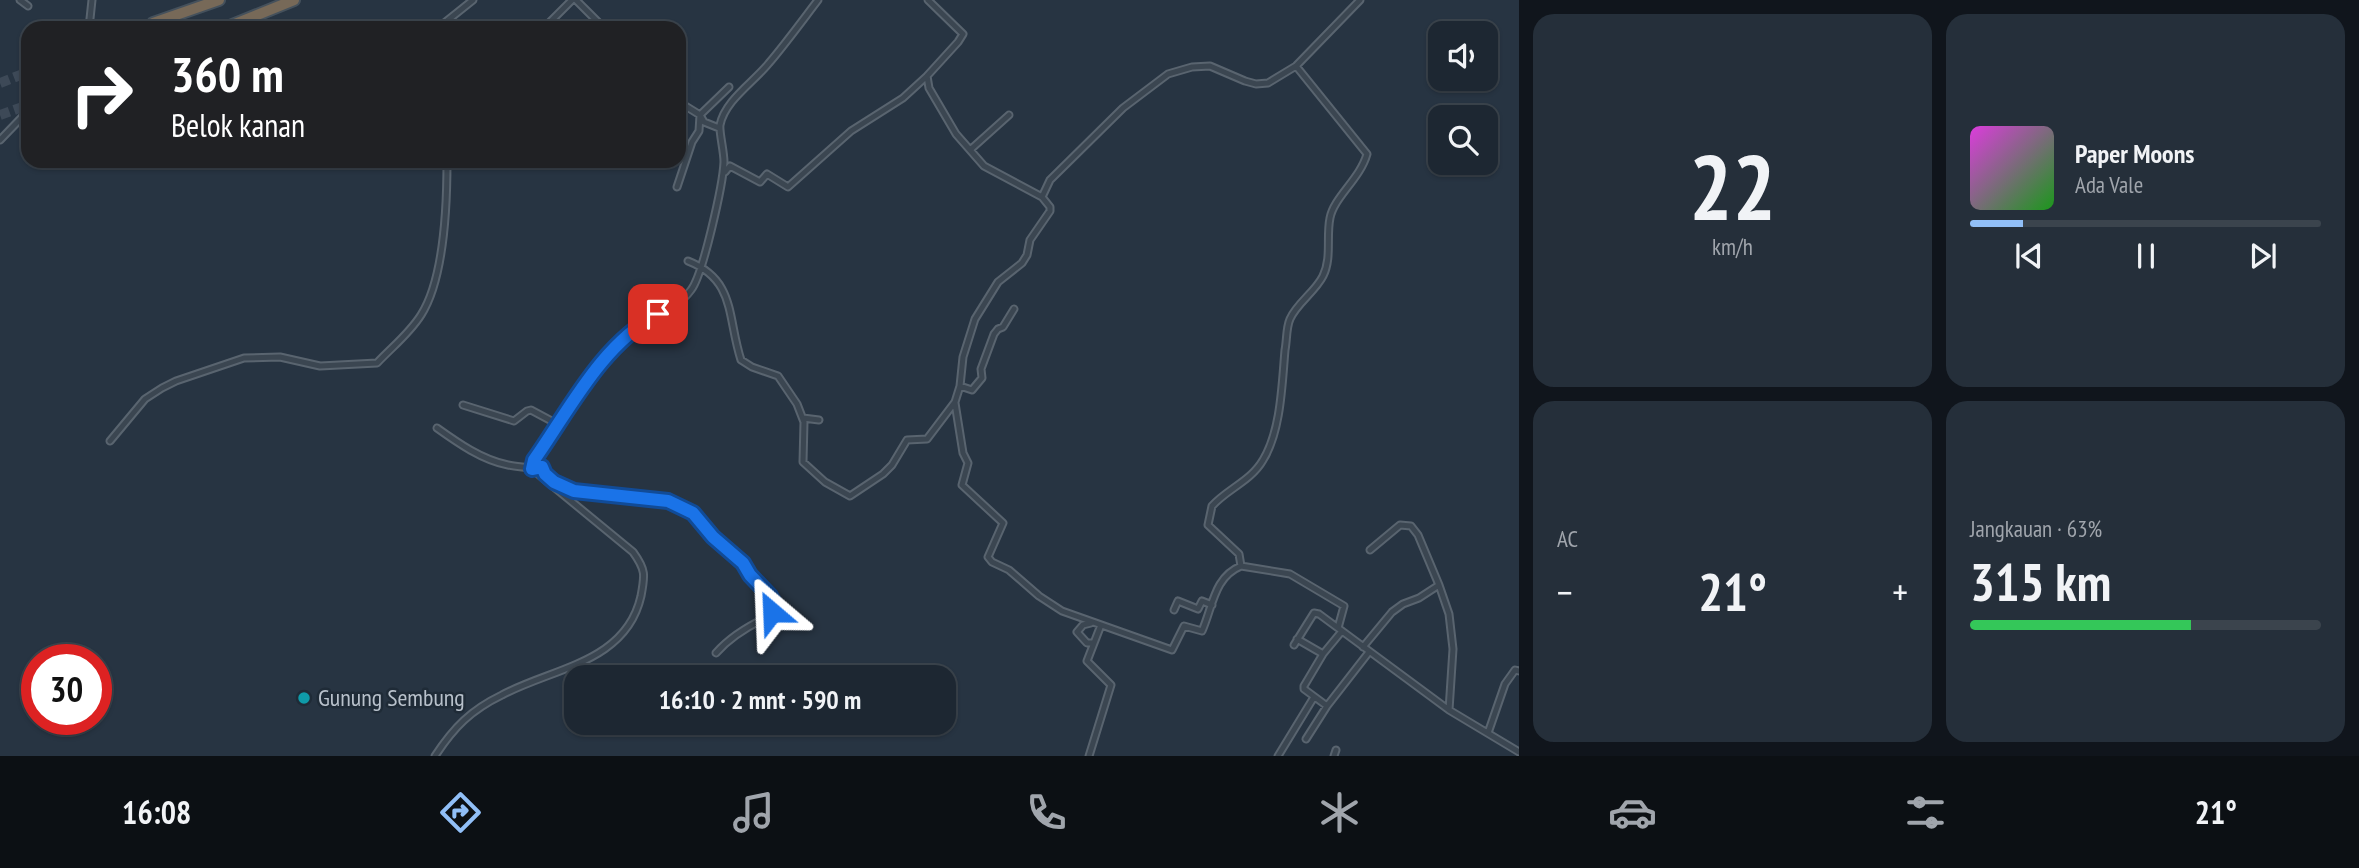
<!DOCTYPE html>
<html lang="id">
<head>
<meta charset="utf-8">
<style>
	:root { --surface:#1d2732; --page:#252f3a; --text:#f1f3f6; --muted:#a0a5ac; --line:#3b444d; --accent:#91bff7 }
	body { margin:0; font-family:"PT Sans Narrow",sans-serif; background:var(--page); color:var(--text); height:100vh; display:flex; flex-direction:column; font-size:26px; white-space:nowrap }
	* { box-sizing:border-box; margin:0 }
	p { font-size:23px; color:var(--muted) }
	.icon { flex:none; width:38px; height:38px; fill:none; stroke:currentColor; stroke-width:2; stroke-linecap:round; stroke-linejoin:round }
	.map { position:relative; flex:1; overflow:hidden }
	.side { display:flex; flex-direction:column; gap:14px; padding:14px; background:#10151c; width:840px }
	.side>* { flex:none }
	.banner { position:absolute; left:21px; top:21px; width:665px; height:147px; border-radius:21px; box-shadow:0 2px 5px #0004,0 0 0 2px var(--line); background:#202124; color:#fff; overflow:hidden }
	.tools { position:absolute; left:1428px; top:21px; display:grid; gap:14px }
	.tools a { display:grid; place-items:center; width:70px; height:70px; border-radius:14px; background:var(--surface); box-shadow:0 2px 5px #0004,0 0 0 2px var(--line); font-size:35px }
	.speed { position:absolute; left:21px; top:644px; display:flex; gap:14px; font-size:35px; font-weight:700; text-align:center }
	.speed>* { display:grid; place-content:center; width:91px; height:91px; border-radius:50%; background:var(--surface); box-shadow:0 2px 5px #0004,0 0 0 2px var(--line); line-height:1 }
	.speed .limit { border:10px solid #d22; background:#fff; color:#111 }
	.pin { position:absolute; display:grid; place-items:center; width:60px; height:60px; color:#fff; margin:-30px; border-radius:14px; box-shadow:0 4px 10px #0006 }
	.me { position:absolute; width:77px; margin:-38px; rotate:334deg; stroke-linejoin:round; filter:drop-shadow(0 0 5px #0008) }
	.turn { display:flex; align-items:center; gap:24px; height:147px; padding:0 35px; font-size:32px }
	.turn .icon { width:91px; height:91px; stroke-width:2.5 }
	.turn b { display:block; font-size:49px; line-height:60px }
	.big { font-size:52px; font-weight:600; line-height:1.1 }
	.side .tile { flex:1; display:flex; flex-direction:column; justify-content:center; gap:10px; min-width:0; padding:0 24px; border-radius:21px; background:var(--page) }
	.side .dial { align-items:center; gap:0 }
	.dial b { font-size:91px; line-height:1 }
	.song { display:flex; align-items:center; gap:21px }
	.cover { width:84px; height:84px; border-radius:10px; background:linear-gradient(135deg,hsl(300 70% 55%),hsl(120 70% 35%)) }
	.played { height:7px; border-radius:4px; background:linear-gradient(90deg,var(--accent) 15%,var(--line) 15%) }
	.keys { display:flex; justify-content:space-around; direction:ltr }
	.heat { display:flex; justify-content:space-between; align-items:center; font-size:38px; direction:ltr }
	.charge { height:10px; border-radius:5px; background:linear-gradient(90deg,#34c759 63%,var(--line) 0) }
	.side .tiles { flex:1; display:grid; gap:14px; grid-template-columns:repeat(2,1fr) }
	.trip { position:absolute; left:564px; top:665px; width:392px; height:70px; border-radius:21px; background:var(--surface); box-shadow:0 2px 5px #0004,0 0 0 2px var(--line); font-weight:600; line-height:70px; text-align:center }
	.dock { display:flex; height:112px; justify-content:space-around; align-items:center; background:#0c1014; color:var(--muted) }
	.dock .icon { width:49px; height:49px }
	.dock .on { color:var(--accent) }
	.dock b { font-size:32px; color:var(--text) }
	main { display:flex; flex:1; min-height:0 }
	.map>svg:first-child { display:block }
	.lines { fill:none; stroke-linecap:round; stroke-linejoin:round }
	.highway-tunnel { stroke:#3d4957; stroke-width:10; stroke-dasharray:10 5; stroke-linecap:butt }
	.street-casing { stroke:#59646f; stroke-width:9 }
	.highway-casing { stroke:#45515c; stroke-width:14 }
	.street { stroke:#3b4651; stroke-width:5 }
	.highway { stroke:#776958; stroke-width:10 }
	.route-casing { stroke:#114b97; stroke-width:18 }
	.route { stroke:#1a73e8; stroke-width:12 }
	.culture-dot { fill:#0f9aa8; stroke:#1f2b37; stroke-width:2.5 }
	.labels { text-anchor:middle; stroke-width:5; stroke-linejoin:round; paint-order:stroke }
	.poi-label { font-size:24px; fill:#b8c1cb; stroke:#1f2b37; text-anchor:start }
</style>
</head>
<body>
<main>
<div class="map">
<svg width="1519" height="756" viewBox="0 0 1519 756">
	<rect width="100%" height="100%" fill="#273442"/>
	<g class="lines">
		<path class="highway-tunnel" d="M141,28l12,-5
			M0,83l28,-11
			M0,115l28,-10"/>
		<g class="street-casing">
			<path id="street" d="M20,0l8,6
				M576,0l28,28
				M928,0l35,34 -5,8 -31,34 2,12 27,46 28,32 58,31 8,-17 73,-72 45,-34 24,-7 18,-1 35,15 11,3 12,-1 28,-17 64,-66
				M89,28l3,-28
				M438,28l35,-28
				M544,28l28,-28
				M1296,66l71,88c-7,25 -33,43 -37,64 -4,19 2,40 -7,58 -8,16 -26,27 -33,43 -4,9 -3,21 -5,31 -3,34 -4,81 -22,110 -12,21 -36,29 -51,46l-4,19 31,29 2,12 49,8 54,32 -6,22
				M679,102l21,13 4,7 15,6
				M0,140l28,-29
				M970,150l39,-35
				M725,172l5,-6 30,16 7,-8 21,13 63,-56 52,-33 24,-22
				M677,187l15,-45 7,-11 1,-16 29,-28
				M688,261c48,19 39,56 53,99l11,7 26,9 19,28 7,18 -1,40 22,20 25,14 33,-22 9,-9 15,-25 20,-1 28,-37 5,-16 3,-29 12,-38 23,-37 24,-19 5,-8 3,-15 20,-29v-4l-8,-10
				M960,386l12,4 10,-12 -1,-9 13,-35 4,-5 5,-2 11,-18
				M955,403l8,50 5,10 -6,22 41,38 -15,34 4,5 17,8 30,26 23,15 110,39 12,-24 18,5c11,-25 12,-54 39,-65
				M463,405l51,16 13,-10 4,-1 28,15
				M803,418l16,2
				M437,428c21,15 45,32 71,37 9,2 19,2 28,4l7,-2 11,15 20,9 94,10 25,12 20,24 30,26 11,16 16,16 3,8 -3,13c-20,9 -39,20 -54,37
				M110,441l35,-42 17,-11 14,-7 68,-23 36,-1 40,9 57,-3c15,-16 32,-29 44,-48 23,-36 26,-111 26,-154
				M1370,550l30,-25 11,1 7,9 21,50 10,29 4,35 -4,61
				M1174,610l4,-9 20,8 4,-8 10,4
				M1091,623l-8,2 -6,7 10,11h6
				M1297,639l26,15
				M1294,645l20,-32 5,1 130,96 70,42
				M1363,647l29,-35 11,-8 16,-6 20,-13
				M1327,706l42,-54
				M1488,733l17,-49 10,-14 4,1
				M1306,739l21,-33 -23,-17v-3l19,-32 19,-23
				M435,756c19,-29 36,-46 67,-61 50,-27 124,-32 139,-99 4,-21 5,-26 -8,-44l-101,-83 3,-9c30,-43 56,-91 95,-127 18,-17 46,-22 61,-43 12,-15 32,-106 33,-128 0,-11 -5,-30 -4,-37 5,-25 34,-43 49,-62 17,-20 33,-42 49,-63
				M1089,756l22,-71 -24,-24 14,-36
				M1278,756l36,-59
				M1334,756l2,-6"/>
		</g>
		<g class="highway-casing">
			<path id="highway" d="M153,23l66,-23
				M225,28l69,-28"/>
		</g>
		<use href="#street" class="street"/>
		<use href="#highway" class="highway"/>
	</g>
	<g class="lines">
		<g class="route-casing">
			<path id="route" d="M658,314c-57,31 -88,95 -124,146l-2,9 10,-2 3,7 9,8 20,9 94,10 25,12 20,24 30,26 7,12 20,21 4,7 -2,9"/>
		</g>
		<use href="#route" class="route"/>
	</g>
	<circle class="culture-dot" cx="304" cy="698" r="7"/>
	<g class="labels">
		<g class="poi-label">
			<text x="318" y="706">Gunung Sembung</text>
		</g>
	</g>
</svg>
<div class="tools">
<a><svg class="icon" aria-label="sound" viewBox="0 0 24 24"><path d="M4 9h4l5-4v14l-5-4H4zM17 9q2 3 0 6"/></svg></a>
<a><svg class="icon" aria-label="search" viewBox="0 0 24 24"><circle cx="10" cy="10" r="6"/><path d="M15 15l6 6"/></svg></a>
</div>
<div class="speed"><div class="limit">30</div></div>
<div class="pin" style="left:658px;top:314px;background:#d93025"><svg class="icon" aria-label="arrive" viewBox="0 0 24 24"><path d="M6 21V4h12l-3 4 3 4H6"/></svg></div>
<svg class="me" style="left:772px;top:612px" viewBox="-20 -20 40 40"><path d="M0-17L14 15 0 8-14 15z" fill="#1a73e8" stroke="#fff" stroke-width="4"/></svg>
<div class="trip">16:10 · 2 mnt · 590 m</div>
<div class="banner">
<div class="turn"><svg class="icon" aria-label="right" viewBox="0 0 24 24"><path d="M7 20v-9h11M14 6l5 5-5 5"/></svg><div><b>360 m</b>Belok kanan</div></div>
</div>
</div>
<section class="side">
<div class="tiles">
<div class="tile dial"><b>22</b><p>km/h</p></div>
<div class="tile">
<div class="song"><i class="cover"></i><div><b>Paper Moons</b><p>Ada Vale</p></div></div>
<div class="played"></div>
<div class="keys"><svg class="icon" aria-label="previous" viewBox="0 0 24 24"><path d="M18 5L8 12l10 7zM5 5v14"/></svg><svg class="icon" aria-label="pause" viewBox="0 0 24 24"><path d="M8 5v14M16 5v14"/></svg><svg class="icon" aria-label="next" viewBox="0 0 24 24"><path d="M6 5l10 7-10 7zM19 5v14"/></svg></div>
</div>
<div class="tile"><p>AC</p>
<div class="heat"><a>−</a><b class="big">21°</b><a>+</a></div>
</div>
<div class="tile"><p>Jangkauan · 63%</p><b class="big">315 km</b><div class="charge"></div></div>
</div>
</section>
</main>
<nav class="dock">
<b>16:08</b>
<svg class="icon on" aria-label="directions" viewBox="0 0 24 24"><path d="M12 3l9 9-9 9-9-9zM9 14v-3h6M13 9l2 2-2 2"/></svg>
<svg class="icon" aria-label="music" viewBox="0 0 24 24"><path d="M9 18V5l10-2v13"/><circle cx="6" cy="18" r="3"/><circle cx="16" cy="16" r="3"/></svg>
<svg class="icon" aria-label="phone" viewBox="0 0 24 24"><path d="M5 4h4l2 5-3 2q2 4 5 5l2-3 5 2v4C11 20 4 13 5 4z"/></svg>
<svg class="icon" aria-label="climate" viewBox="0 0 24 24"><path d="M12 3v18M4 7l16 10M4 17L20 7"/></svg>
<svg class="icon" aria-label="car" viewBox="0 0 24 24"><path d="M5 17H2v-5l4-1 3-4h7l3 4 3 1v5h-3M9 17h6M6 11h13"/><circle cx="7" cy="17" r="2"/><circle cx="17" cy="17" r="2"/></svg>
<svg class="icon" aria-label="filters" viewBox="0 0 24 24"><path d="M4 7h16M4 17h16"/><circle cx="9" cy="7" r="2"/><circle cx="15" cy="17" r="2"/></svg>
<b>21°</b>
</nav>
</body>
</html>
